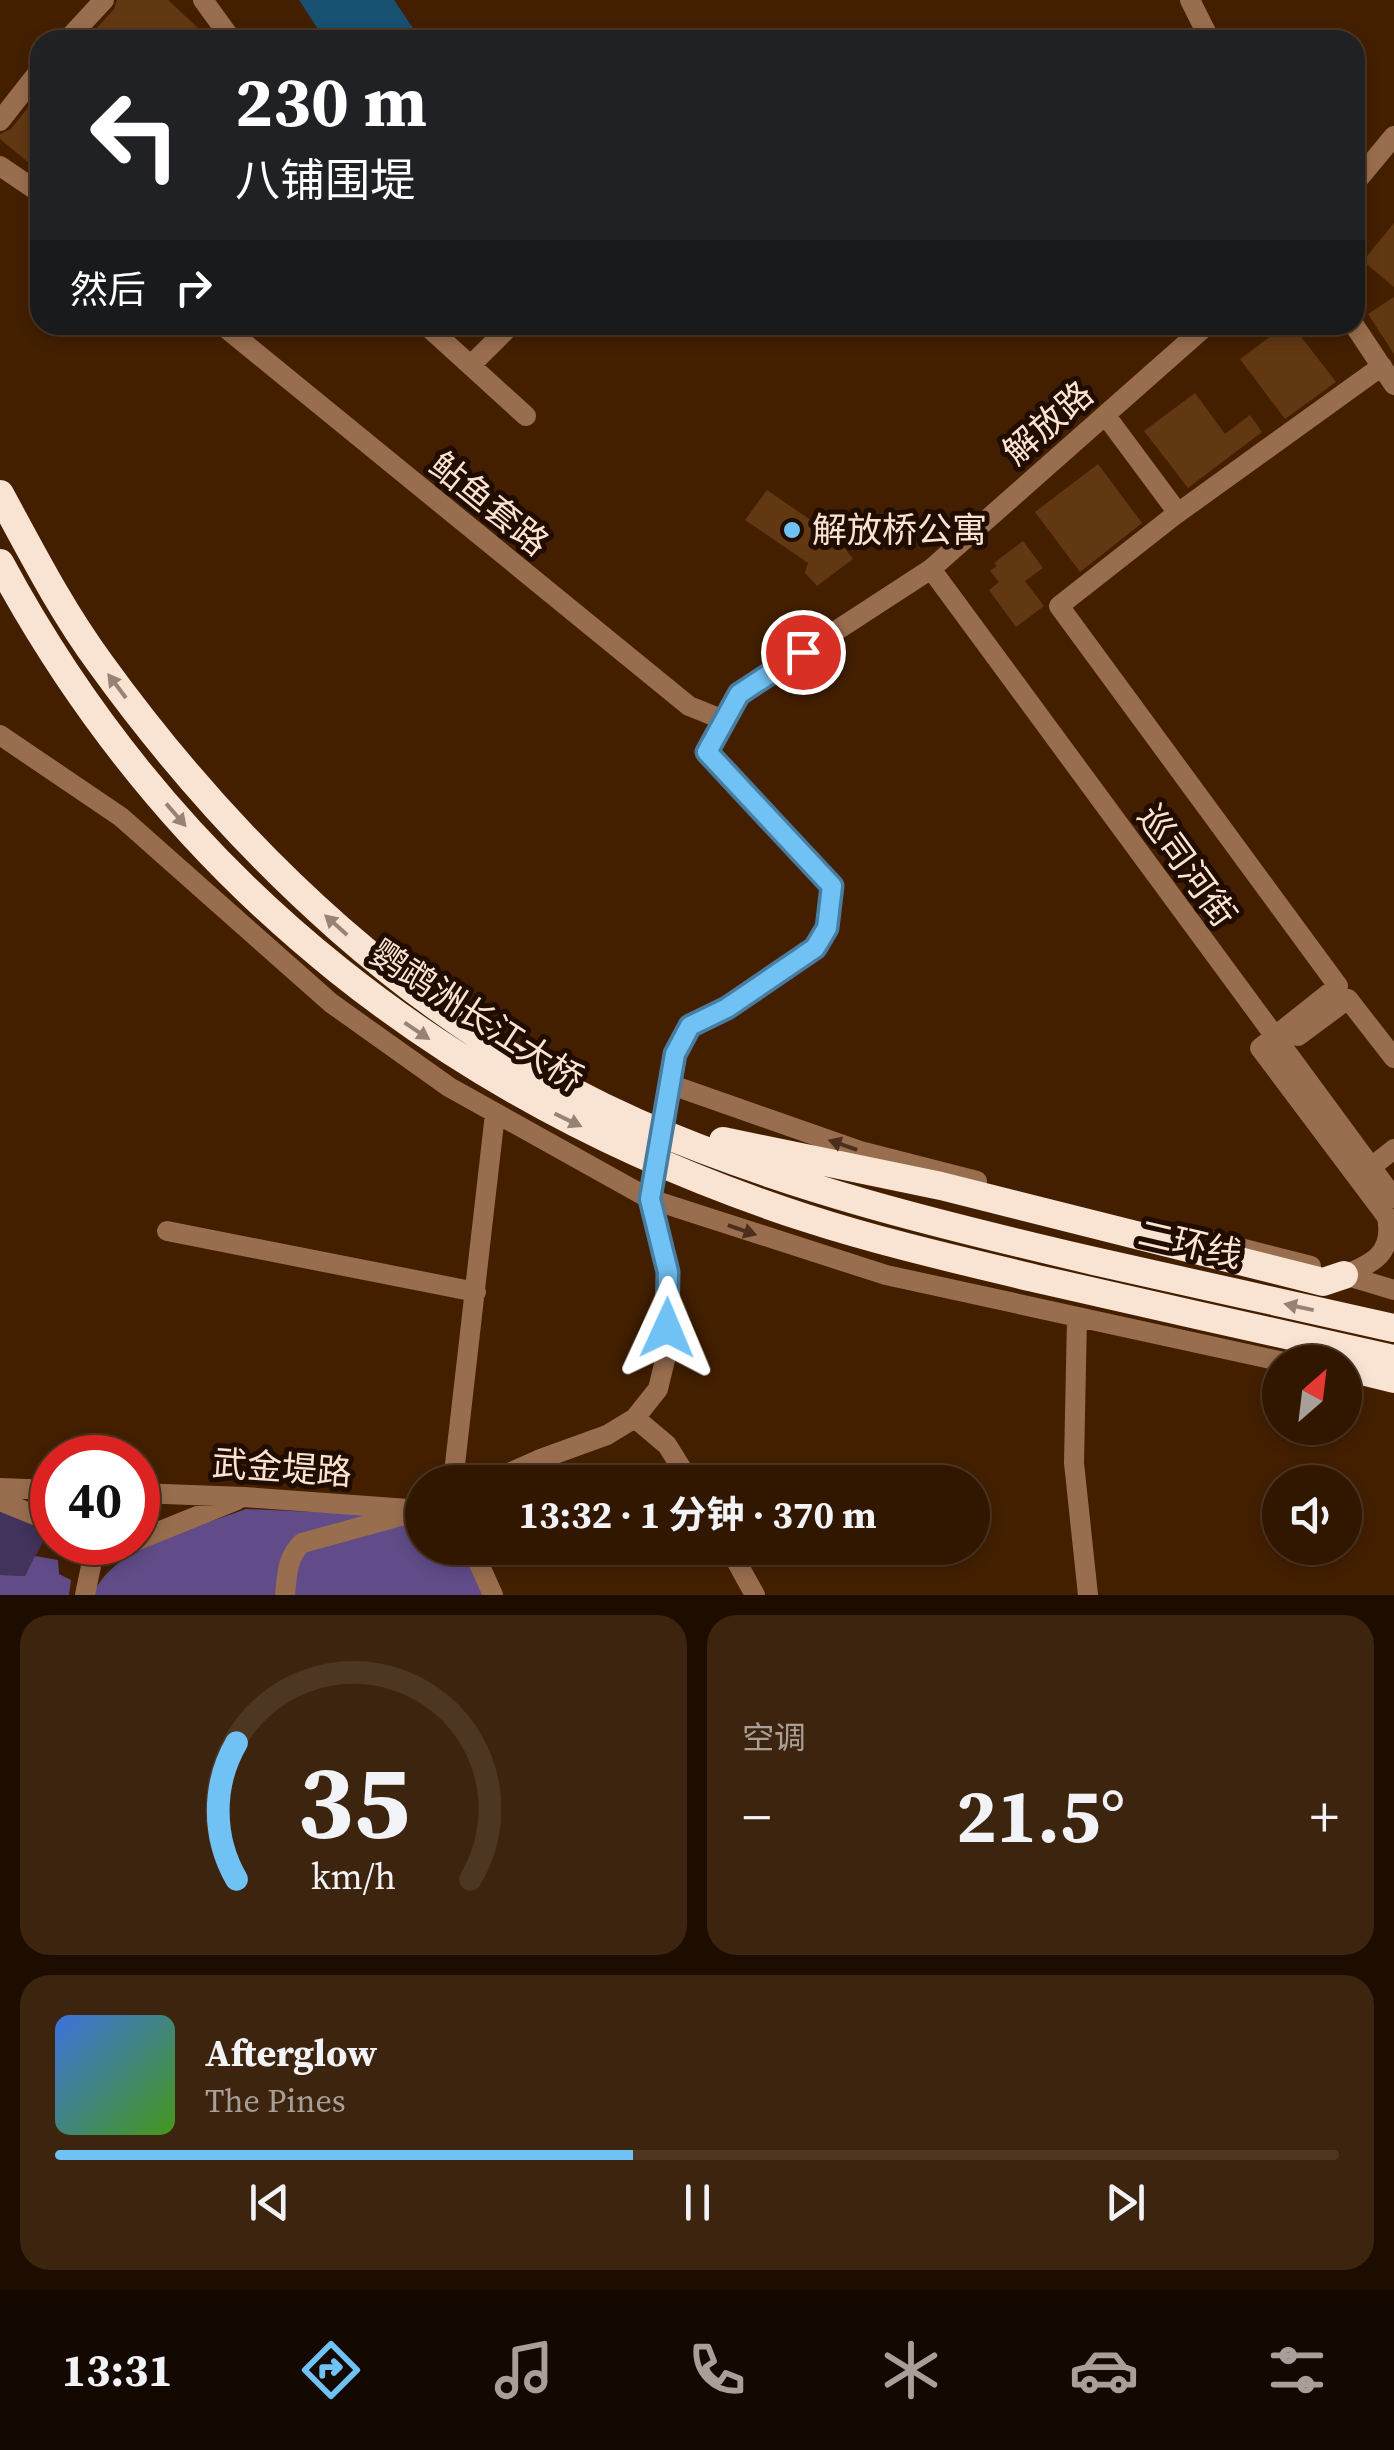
<!DOCTYPE html>
<html lang="zh">
<head>
<meta charset="utf-8">
<style>
	:root { --surface:#321700; --page:#3d240f; --text:#f1f3f6; --muted:#a89f99; --line:#4d3622; --accent:#70c1f4 }
	body { margin:0; font-family:"Source Serif 4","Noto Sans SC",serif; background:var(--page); color:var(--text); height:100vh; display:flex; flex-direction:column; font-size:38px; white-space:nowrap }
	* { box-sizing:border-box; margin:0 }
	p { font-size:32px; color:var(--muted) }
	.icon { flex:none; width:55px; height:55px; fill:none; stroke:currentColor; stroke-width:2; stroke-linecap:round; stroke-linejoin:round }
	.map { position:relative; height:1595px; overflow:hidden }
	.drawer { display:flex; flex-direction:column; gap:20px; padding:20px; background:#1c0d00; flex:1 }
	.drawer>* { flex:none }
	.hud { position:absolute; left:30px; top:30px; width:1335px; height:305px; border-radius:30px; box-shadow:0 5px 15px #0003,0 0 0 2px var(--line); background:#202124; color:#fff; overflow:hidden }
	.needle { width:65px; rotate:28deg }
	.fabs { position:absolute; left:1262px; top:1345px; display:grid; gap:20px }
	.fabs a { display:grid; place-items:center; width:100px; height:100px; border-radius:50%; background:var(--surface); box-shadow:0 5px 15px #0003,0 0 0 2px var(--line); font-size:50px }
	.speed { position:absolute; left:30px; top:1435px; display:flex; gap:20px; font-size:50px; font-weight:700; text-align:center }
	.speed>* { display:grid; place-content:center; width:130px; height:130px; border-radius:50%; background:var(--surface); box-shadow:0 5px 15px #0003,0 0 0 2px var(--line); line-height:1 }
	.speed .limit { border:15px solid #d22; background:#fff; color:#111 }
	.pin { position:absolute; display:grid; place-items:center; width:85px; height:85px; color:#fff; margin:-42px; border:5px solid #fff; border-radius:50%; box-shadow:0 2px 10px #0007 }
	.me { position:absolute; width:110px; margin:-55px; rotate:1deg; stroke-linejoin:round; filter:drop-shadow(0 0 8px #0008) }
	.turn { display:flex; align-items:center; gap:35px; height:210px; padding:0 40px; font-size:45px }
	.turn .icon { width:130px; height:130px; stroke-width:2.5 }
	.turn b { display:block; font-size:70px; line-height:85px }
	.then { display:flex; align-items:center; height:95px; padding:0 40px; background:#0003; gap:20px; font-size:38px }
	.big { font-size:75px; font-weight:700; line-height:1.1 }
	.drawer .widget { flex:1; display:flex; flex-direction:column; justify-content:center; gap:15px; min-width:0; padding:0 35px; border-radius:30px; background:var(--page) }
	.drawer .dial { align-items:center; gap:0 }
	.dial svg { height:260px; overflow:visible; fill:none; stroke:var(--line); stroke-width:7; stroke-linecap:round; text-anchor:middle }
	.dial text { fill:var(--text); stroke:none }
	.song { display:flex; align-items:center; gap:30px }
	.cover { width:120px; height:120px; border-radius:15px; background:linear-gradient(135deg,hsl(220 70% 55%),hsl(100 70% 35%)) }
	.played { height:10px; border-radius:5px; background:linear-gradient(90deg,var(--accent) 45%,var(--line) 45%) }
	.keys { display:flex; justify-content:space-around; direction:ltr }
	.heat { display:flex; justify-content:space-between; align-items:center; font-size:55px; direction:ltr }
	.drawer .tiles { flex:1; display:grid; gap:20px; grid-template-columns:1fr 1fr }
	.widget:last-child { grid-column:span 2 }
	.trip { position:absolute; left:405px; top:1465px; width:585px; height:100px; border-radius:50px; background:var(--surface); box-shadow:0 5px 15px #0003,0 0 0 2px var(--line); font-weight:700; line-height:100px; text-align:center }
	.dock { display:flex; height:160px; justify-content:space-around; align-items:center; background:#140900; color:var(--muted) }
	.dock .icon { width:70px; height:70px }
	.dock .active { color:var(--accent) }
	.dock b { font-size:45px; color:var(--text) }
	.map>svg:first-child { display:block }
	.green { fill:#41335c }
	.forest { fill:#614c89 }
	.water { fill:#175070 }
	.building { fill:#623812 }
	.lines { fill:none; stroke-linecap:round; stroke-linejoin:round }
	.minor { stroke:#996e4e; stroke-width:20 }
	.highway { stroke:#f9e3d3; stroke-width:28 }
	.oneway { fill:#988274 }
	.oneway2 { fill:#4b2e1b }
	.route-casing { stroke:#497d9f; stroke-width:25 }
	.route { stroke:#70c1f4; stroke-width:18 }
	.poi-dot { fill:#70c1f4; stroke:#210c00; stroke-width:4 }
	.labels { text-anchor:middle; stroke-width:10; stroke-linejoin:round; paint-order:stroke }
	.street-label { font-size:35px; fill:#fbe2d1; stroke:#210c00 }
	.poi-label { font-size:35px; fill:#fbe2d1; stroke:#210c00; text-anchor:start }
</style>
</head>
<body>
<div class="map">
<svg width="1394" height="1595" viewBox="0 0 1394 1595">
	<rect width="100%" height="100%" fill="#431f00"/>
	<path class="green" d="M0,1511l49,19 -24,46 -25,-1z"/>
	<path class="forest" d="M246,1509l176,8v31h38l27,47h-394c19,-49 106,-68 153,-86z
		M35,1556l23,4 1,14 12,6 -2,15h-69v-20l25,1z"/>
	<path class="water" d="M299,0h95l27,40h-96z"/>
	<path class="building" d="M117,0h51l43,40h-125l28,-31z
		M34,100l6,5v55l-5,8 -35,-29v-5l11,-5z
		M1394,223v64l-31,-26z
		M1394,297v57l-26,-40z
		M1286,325h6l44,57 -51,37 -45,-60z
		M1195,393l30,41 25,-19 12,17 -74,56 -44,-57z
		M1098,464l44,59 -62,49 -45,-60z
		M767,490l71,49 15,20 -36,27 -12,-13 3,-10 -63,-43z
		M1023,541l20,27 -18,13 19,25 -28,21 -27,-37 10,-8 -9,-11 7,-5 -3,-3z"/>
	<g class="lines">
		<path class="minor" d="M203,0l29,40
			M1190,0l20,40
			M67,40l37,-40
			M0,121l40,-51
			M0,166l40,27
			M1355,183l39,-47
			M222,325l467,381 35,14
			M426,325l100,91
			M1354,325l40,60
			M472,364l39,-39
			M1106,416l72,97
			M931,569l463,629
			M0,735l121,82 210,186 118,84 201,112 236,76 398,87
			M1290,1033l8,3 50,-37 46,59
			M669,1084l191,67 117,30
			M1370,1168l24,-19
			M167,1231l309,61
			M1189,1235l122,31
			M1344,1275c29,-11 50,-22 43,-58l-127,-169 78,-62 -279,-380 116,-91 207,-149
			M1344,1275l50,15
			M1077,1317l-3,146 14,132
			M635,1418l32,27 23,37
			M453,1482l42,-368
			M489,1482l49,-22 69,-25 28,-17 23,-29 8,-33 2,-84 -18,-73 25,-144 16,-29 36,-18 88,-60 12,-20 4,-42 -124,-134 32,-58 192,-125 276,-244
			M0,1488l52,2
			M138,1493l106,4 178,13
			M0,1501l52,21
			M138,1540l99,-40
			M472,1548l21,47
			M729,1548l26,47
			M85,1595l11,-53
			M285,1595c2,-20 2,-38 17,-52l102,-28"/>
		<path class="highway" d="M0,494c31,57 61,116 100,169 138,191 320,364 538,460 146,64 302,102 456,138 100,22 200,45 300,67
			M0,563c175,325 458,542 806,655 77,25 157,43 236,62 117,27 235,53 352,79
			M723,1141l218,45 382,96 21,-7
			M1345,1367l49,12"/>
	</g>
	<defs><path id="oneway-solid" d="M-6-.8H1V-3.2L6.5 0L1 3.2V.8H-6Z" transform="scale(2.5)"/></defs>
	<g class="oneway">
		<use href="#oneway-solid" transform="translate(117 686) rotate(-127)"/>
		<use href="#oneway-solid" transform="translate(176 815) rotate(49)"/>
		<use href="#oneway-solid" transform="translate(336 925) rotate(-138)"/>
		<use href="#oneway-solid" transform="translate(417 1031) rotate(34)"/>
		<use href="#oneway-solid" transform="translate(568 1120) rotate(26)"/>
		<use href="#oneway-solid" transform="translate(1299 1307) rotate(-168)"/>
	</g>
	<g class="oneway2">
		<use href="#oneway-solid" transform="translate(843 1145) rotate(-161)"/>
		<use href="#oneway-solid" transform="translate(742 1230) rotate(19)"/>
	</g>
	<g class="lines">
		<g class="route-casing">
			<path id="route" d="M667,1328l1,-56 -18,-73 25,-145 15,-28 37,-18 88,-60 12,-20 5,-42 -125,-134 32,-58 64,-42"/>
		</g>
		<use href="#route" class="route"/>
	</g>
	<circle class="poi-dot" cx="792" cy="530" r="10"/>
	<g class="labels">
		<g class="street-label">
			<text transform="translate(1048 423) rotate(-41)" y="12">解放路</text>
			<text transform="translate(489 504) rotate(39)" y="12">鲇鱼套路</text>
			<text transform="translate(1187 866) rotate(54)" y="12">巡司河街</text>
			<text transform="translate(477 1016) rotate(33)" y="12">鹦鹉洲长江大桥</text>
			<text transform="translate(1190 1244) rotate(13)" y="12">二环线</text>
			<text transform="translate(282 1468) rotate(4)" y="12">武金堤路</text>
		</g>
		<g class="poi-label">
			<text x="812" y="542">解放桥公寓</text>
		</g>
	</g>
</svg>
<div class="fabs">
<a><svg class="needle" viewBox="-14 -14 28 28"><path d="M0-13l5 13h-10z" fill="#e53935"/><path d="M0 13l5-13h-10z" fill="#a89f99"/></svg></a>
<a><svg class="icon" aria-label="sound" viewBox="0 0 24 24"><path d="M4 9h4l5-4v14l-5-4H4zM17 9q2 3 0 6"/></svg></a>
</div>
<div class="speed"><div class="limit">40</div></div>
<div class="pin" style="left:803px;top:652px;background:#d93025"><svg class="icon" aria-label="arrive" viewBox="0 0 24 24"><path d="M6 21V4h12l-3 4 3 4H6"/></svg></div>
<svg class="me" style="left:667px;top:1328px" viewBox="-20 -20 40 40"><path d="M0-17L14 15 0 8-14 15z" fill="#70c1f4" stroke="#fff" stroke-width="4"/></svg>
<div class="trip">13:32 · 1 分钟 · 370 m</div>
<div class="hud">
<div class="turn"><svg class="icon" aria-label="left" viewBox="0 0 24 24"><path d="M17 20v-9H6M10 6l-5 5 5 5"/></svg><div><b>230 m</b>八铺围堤</div></div>
<div class="then">然后<svg class="icon" aria-label="right" viewBox="0 0 24 24"><path d="M7 20v-9h11M14 6l5 5-5 5"/></svg></div>
</div>
</div>
<section class="drawer">
<div class="tiles">
<div class="widget dial"><svg viewBox="0 0 100 80">
<path d="M14 69A42 42 0 1 1 86 69"/>
<path d="M14 69A42 42 0 0 1 14 27" stroke="#70c1f4"/>
<text x="50" y="56" font-size="32" font-weight="700">35</text>
<text x="50" y="72" font-size="11">km/h</text>
</svg></div>
<div class="widget"><p>空调</p>
<div class="heat"><a>−</a><b class="big">21.5°</b><a>+</a></div>
</div>
<div class="widget">
<div class="song"><i class="cover"></i><div><b>Afterglow</b><p>The Pines</p></div></div>
<div class="played"></div>
<div class="keys"><svg class="icon" aria-label="previous" viewBox="0 0 24 24"><path d="M18 5L8 12l10 7zM5 5v14"/></svg><svg class="icon" aria-label="pause" viewBox="0 0 24 24"><path d="M8 5v14M16 5v14"/></svg><svg class="icon" aria-label="next" viewBox="0 0 24 24"><path d="M6 5l10 7-10 7zM19 5v14"/></svg></div>
</div>
</div>
</section>
<nav class="dock">
<b>13:31</b>
<svg class="icon active" aria-label="directions" viewBox="0 0 24 24"><path d="M12 3l9 9-9 9-9-9zM9 14v-3h6M13 9l2 2-2 2"/></svg>
<svg class="icon" aria-label="music" viewBox="0 0 24 24"><path d="M9 18V5l10-2v13"/><circle cx="6" cy="18" r="3"/><circle cx="16" cy="16" r="3"/></svg>
<svg class="icon" aria-label="phone" viewBox="0 0 24 24"><path d="M5 4h4l2 5-3 2q2 4 5 5l2-3 5 2v4C11 20 4 13 5 4z"/></svg>
<svg class="icon" aria-label="climate" viewBox="0 0 24 24"><path d="M12 3v18M4 7l16 10M4 17L20 7"/></svg>
<svg class="icon" aria-label="car" viewBox="0 0 24 24"><path d="M5 17H2v-5l4-1 3-4h7l3 4 3 1v5h-3M9 17h6M6 11h13"/><circle cx="7" cy="17" r="2"/><circle cx="17" cy="17" r="2"/></svg>
<svg class="icon" aria-label="filters" viewBox="0 0 24 24"><path d="M4 7h16M4 17h16"/><circle cx="9" cy="7" r="2"/><circle cx="15" cy="17" r="2"/></svg>
</nav>
</body>
</html>
